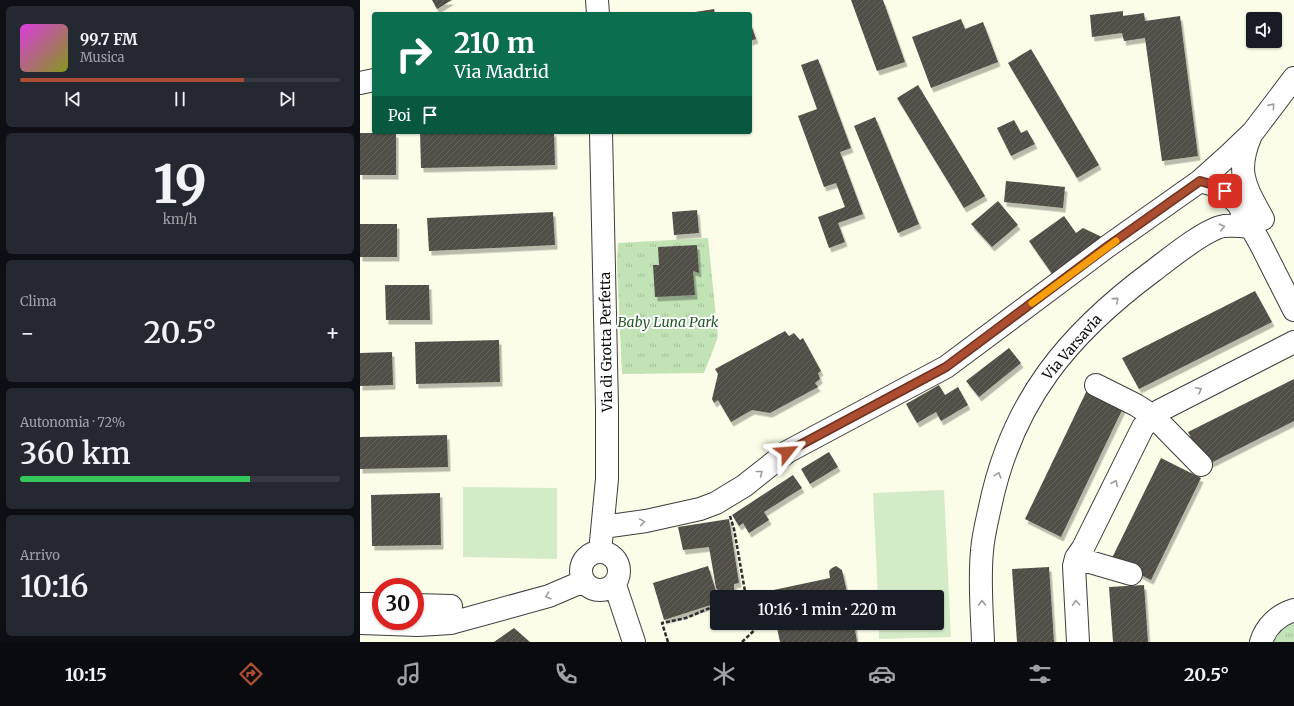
<!DOCTYPE html>
<html lang="it">
<head>
<meta charset="utf-8">
<style>
	:root { --surface:#171b24; --page:#242831; --text:#f1f3f6; --muted:#9ea1a6; --line:#363941; --accent:#ab4d30 }
	body { margin:0; font-family:Merriweather,serif; background:var(--page); color:var(--text); height:100vh; display:flex; flex-direction:column; font-size:15px; white-space:nowrap }
	* { box-sizing:border-box; margin:0 }
	p { font-size:13px; color:var(--muted) }
	.icon { flex:none; width:22px; height:22px; fill:none; stroke:currentColor; stroke-width:2; stroke-linecap:round; stroke-linejoin:round }
	.map { position:relative; flex:1; overflow:hidden }
	.sheet { display:flex; flex-direction:column; gap:6px; padding:6px; background:#0d0f14; width:360px }
	.sheet>* { flex:none }
	.banner { position:absolute; left:12px; top:12px; width:380px; height:122px; border-radius:4px; box-shadow:0 1px 3px #0004; background:#0b6e4f; color:#fff; overflow:hidden }
	.tools { position:absolute; left:886px; top:12px; display:grid; gap:8px }
	.tools a { display:grid; place-items:center; width:36px; height:36px; border-radius:4px; background:var(--surface); box-shadow:0 1px 3px #0004; font-size:20px }
	.speed { position:absolute; left:12px; top:578px; display:flex; gap:8px; font-size:20px; font-weight:700; text-align:center }
	.speed>* { display:grid; place-content:center; width:52px; height:52px; border-radius:50%; background:var(--surface); box-shadow:0 1px 3px #0004; line-height:1 }
	.speed .limit { border:6px solid #d22; background:#fff; color:#111 }
	.pin { position:absolute; display:grid; place-items:center; width:34px; height:34px; color:#fff; margin:-17px; border-radius:8px; box-shadow:0 2px 6px #0006 }
	.me { position:absolute; width:44px; margin:-22px; rotate:62deg; stroke-linejoin:round; filter:drop-shadow(0 0 3px #0008) }
	.turn { display:flex; align-items:center; gap:14px; height:84px; padding:0 16px; font-size:18px }
	.turn .icon { width:52px; height:52px; stroke-width:2.5 }
	.turn b { display:block; font-size:28px; line-height:34px }
	.then { display:flex; align-items:center; height:38px; padding:0 16px; background:#0003; gap:8px; font-size:15px }
	.big { font-size:30px; font-weight:600; line-height:1.1 }
	.sheet .card { flex:1; display:flex; flex-direction:column; justify-content:center; gap:6px; min-width:0; padding:0 14px; border-radius:6px; background:var(--page) }
	.sheet .dial { align-items:center; gap:0 }
	.dial b { font-size:52px; line-height:1 }
	.song { display:flex; align-items:center; gap:12px }
	.cover { width:48px; height:48px; border-radius:6px; background:linear-gradient(135deg,hsl(300 70% 55%),hsl(70 70% 35%)) }
	.played { height:4px; border-radius:2px; background:linear-gradient(90deg,var(--accent) 70%,var(--line) 70%) }
	.keys { display:flex; justify-content:space-around; direction:ltr }
	.heat { display:flex; justify-content:space-between; align-items:center; font-size:22px; direction:ltr }
	.charge { height:6px; border-radius:3px; background:linear-gradient(90deg,#34c759 72%,var(--line) 0) }
	.trip { position:absolute; left:350px; top:590px; width:234px; height:40px; border-radius:4px; background:var(--surface); box-shadow:0 1px 3px #0004; font-weight:600; line-height:40px; text-align:center }
	.tabs { display:flex; height:64px; justify-content:space-around; align-items:center; background:#090b0e; color:var(--muted) }
	.tabs .icon { width:28px; height:28px }
	.tabs .current { color:var(--accent) }
	.tabs b { font-size:18px; color:var(--text) }
	main { display:flex; flex:1; min-height:0 }
	.map>svg:first-child { display:block }
	.park { fill:url(#park-tufts) }
	.pitch { fill:#d4ebc7 }
	.building { fill:url(#building-hatch); filter:url(#shadow) }
	.lines { fill:none; stroke-linecap:round; stroke-linejoin:round }
	.minor-casing { stroke:#3d3d3d; stroke-width:24 }
	.path { stroke:#2c2c2c; stroke-width:2.5; stroke-dasharray:4 2; stroke-linecap:butt }
	.minor { stroke:#fff; stroke-width:22 }
	.oneway { stroke:#9d9d9d }
	.route-casing { stroke:#6f321f; stroke-width:10 }
	.route { stroke:#ab4d30; stroke-width:7 }
	.slow { stroke:#f59e0b; stroke-width:7 }
	.labels { text-anchor:middle; stroke-width:4; stroke-linejoin:round; paint-order:stroke }
	.park-label { font-size:14px; font-style:italic; fill:#225a26; stroke:#fff }
	.street-label { font-size:14px; fill:#0a0a0a; stroke:#fff }
</style>
</head>
<body>
<main>
<section class="sheet">
<div class="card">
<div class="song"><i class="cover"></i><div><b>99.7 FM</b><p>Musica</p></div></div>
<div class="played"></div>
<div class="keys"><svg class="icon" aria-label="previous" viewBox="0 0 24 24"><path d="M18 5L8 12l10 7zM5 5v14"/></svg><svg class="icon" aria-label="pause" viewBox="0 0 24 24"><path d="M8 5v14M16 5v14"/></svg><svg class="icon" aria-label="next" viewBox="0 0 24 24"><path d="M6 5l10 7-10 7zM19 5v14"/></svg></div>
</div>
<div class="card dial"><b>19</b><p>km/h</p></div>
<div class="card"><p>Clima</p>
<div class="heat"><a>−</a><b class="big">20.5°</b><a>+</a></div>
</div>
<div class="card"><p>Autonomia · 72%</p><b class="big">360 km</b><div class="charge"></div></div>
<div class="card"><p>Arrivo</p><b class="big">10:16</b></div>
</section>
<div class="map">
<svg width="934" height="642" viewBox="0 0 934 642">
	<defs>
		<pattern id="park-tufts" width="24" height="20" patternUnits="userSpaceOnUse"><rect width="24" height="20" fill="#c1e3b6"/><path d="M3 7l-1-3M5 7V3M7 7l1-3M15 17l-1-3M17 17v-4M19 17l1-3" fill="none" stroke="#a4c19b"/></pattern>
		<pattern id="building-hatch" width="6" height="6" patternUnits="userSpaceOnUse"><rect width="6" height="6" fill="#514e47"/><path d="M-1 1l2-2M0 6l6-6M5 7l2-2" fill="none" stroke="#65635d"/></pattern>
		<filter id="shadow"><feDropShadow dx="2.5" dy="4.5" stdDeviation="0" flood-color="#0004"/></filter>
	</defs>
	<rect width="100%" height="100%" fill="#fbfde8"/>
	<path class="park" d="M348,238l10,99 -14,36 -82,1 -5,-111 1,-20z
		M934,622v20h-21l9,-13z"/>
	<path class="pitch" d="M103,487l94,1v71l-94,-2z
		M584,490l7,147 -72,2v-16h58v-26h-59l-5,-104z"/>
	<path class="building" d="M72,0h20l-15,9z
		M491,0h32l22,62 -28,9z
		M354,9l1,5h-26v-1z
		M763,11v5l21,-3 1,8 35,-5 18,140 -36,5 -17,-123 -21,3 -2,-8 -30,4 -2,-22z
		M601,19l4,10 18,-7 15,40 -67,26 -19,-51z
		M390,22l6,17 -6,2z
		M671,49l68,116 -22,13 -69,-115z
		M458,59l33,89 -11,4 23,62 -25,9 7,19 -16,6 -11,-31 27,-10 -9,-24 -12,4 -26,-71 19,-7 -16,-44z
		M558,85l67,111 -21,12 -67,-110z
		M515,117l44,107 -21,9 -44,-107z
		M654,120l7,13 6,-3 8,14 -24,12 -14,-28z
		M60,132h134l1,33 -134,3z
		M0,133h36v42h-36z
		M646,181l59,6 -2,21 -59,-6z
		M638,201l20,24 -26,22 -21,-23z
		M337,210l2,23 -25,2 -2,-23z
		M193,212l2,33 -126,6 -2,-33z
		M704,216l12,17 7,-5 21,10 -49,40 -26,-37z
		M0,224h37v33h-37z
		M337,245l2,28 -6,-2 2,24 -40,2 -2,-32h6l-1,-18z
		M25,285h44l1,35h-44z
		M895,291l17,31 -133,67 -17,-31z
		M425,331l4,5 5,-3 6,7 3,-2 18,33 -3,2 2,6 -5,4 3,4 -48,26 -18,-3 -21,12 -13,-22 -4,3 -2,-4 6,-25 -3,-5z
		M139,340l1,42 -84,2 -1,-42z
		M649,348l12,15 -42,34 -13,-16z
		M32,352l1,33 -33,1v-33z
		M934,379v42l-89,45 -17,-34z
		M579,385l6,10 13,-8 10,18 -27,16 -5,-9 -19,11 -11,-19z
		M728,388l36,18 -63,131 -36,-18z
		M87,435l1,32 -88,2v-32z
		M469,452l9,15 -28,17 -9,-15z
		M801,458l40,20 -50,102 -40,-20z
		M433,475l9,13 -38,24 5,8 -20,13 -6,-10 -4,3 -7,-11z
		M80,493l1,52 -69,1 -1,-51z
		M369,519l10,64 -5,1v7l-3,4 -3,2h-5l-7,-9 -7,-41 -26,3 -5,-23z
		M348,566l10,31 -1,6 -53,17 -11,-37z
		M476,566l6,4 6,27h-77l-2,-6 61,-13 -1,-7 3,-3z
		M689,567l5,75h-37l-5,-73z
		M784,585l4,57h-35l-4,-55z
		M416,623h78l3,19h-77z
		M154,628l16,14h-36z"/>
	<g class="lines">
		<g class="minor-casing">
			<path id="minor" d="M237,0l1,14
				M0,83l14,-3
				M891,135c-16,37 -6,51 12,84
				M840,181l17,5 8,5 13,13 22,39 34,67
				M736,385l40,20 17,11 48,49
				M243,527l43,-6 54,-12 16,-6 28,-17 43,-34 159,-85 162,-121 92,-65 29,-26 24,-23 41,-54
				M221 571a19 19 0 1 1 38 0a19 19 0 1 1-38 0Z
				M240,552l7,-73v-72l-6,-275
				M716,558l55,16
				M255,585l19,57
				M0,605v-1h21
				M55,605l36,1v17
				M0,623l58,2 33,-2 98,-27 35,-15
				M623,642c-1,-30 -4,-61 -1,-91 1,-15 5,-30 8,-44 22,-106 78,-173 163,-236 16,-12 52,-42 71,-45 9,-1 18,0 27,1
				M718,642l-4,-76 2,-8 7,-10 60,-121 16,-16 135,-69
				M901,642c5,-16 17,-27 33,-32"/>
		</g>
		<path class="path" d="M370,516l4,13 12,68
			M379,597l7,-3
			M391,623l2,7
			M308,642l-6,-19 24,-5 31,-13
			M382,642l20,-19"/>
		<use href="#minor" class="minor"/>
	</g>
	<defs><path id="oneway-chevron" d="M-2-3.5L2.5 0L-2 3.5" fill="none" stroke-width="1.6" stroke-linecap="round" stroke-linejoin="round"/></defs>
	<g class="oneway">
		<use href="#oneway-chevron" transform="translate(912 106) rotate(-51)"/>
		<use href="#oneway-chevron" transform="translate(862 227) rotate(-13)"/>
		<use href="#oneway-chevron" transform="translate(756 300) rotate(-41)"/>
		<use href="#oneway-chevron" transform="translate(839 390) rotate(-27)"/>
		<use href="#oneway-chevron" transform="translate(400 473) rotate(-38)"/>
		<use href="#oneway-chevron" transform="translate(638 475) rotate(-73)"/>
		<use href="#oneway-chevron" transform="translate(755 483) rotate(-64)"/>
		<use href="#oneway-chevron" transform="translate(282 522) rotate(-9)"/>
		<use href="#oneway-chevron" transform="translate(188 596) rotate(161)"/>
		<use href="#oneway-chevron" transform="translate(622 603) rotate(-91)"/>
		<use href="#oneway-chevron" transform="translate(716 603) rotate(-93)"/>
	</g>
	<g class="lines">
		<g class="route-casing">
			<path id="route" d="M427,452l159,-85 162,-121 92,-65 17,5 8,5"/>
		</g>
		<use href="#route" class="route"/>
		<path class="slow" d="M672,303l84,-62"/>
	</g>
	<g class="labels">
		<g class="park-label">
			<text x="308" y="327">Baby Luna Park</text>
		</g>
		<g class="street-label">
			<text transform="translate(246 342) rotate(-91)" y="5">Via di Grotta Perfetta</text>
			<text transform="translate(712 347) rotate(-49)" y="5">Via Varsavia</text>
		</g>
	</g>
</svg>
<div class="tools">
<a><svg class="icon" aria-label="sound" viewBox="0 0 24 24"><path d="M4 9h4l5-4v14l-5-4H4zM17 9q2 3 0 6"/></svg></a>
</div>
<div class="speed"><div class="limit">30</div></div>
<div class="pin" style="left:865px;top:191px;background:#d93025"><svg class="icon" aria-label="arrive" viewBox="0 0 24 24"><path d="M6 21V4h12l-3 4 3 4H6"/></svg></div>
<svg class="me" style="left:427px;top:452px" viewBox="-20 -20 40 40"><path d="M0-17L14 15 0 8-14 15z" fill="#ab4d30" stroke="#fff" stroke-width="4"/></svg>
<div class="trip">10:16 · 1 min · 220 m</div>
<div class="banner">
<div class="turn"><svg class="icon" aria-label="right" viewBox="0 0 24 24"><path d="M7 20v-9h11M14 6l5 5-5 5"/></svg><div><b>210 m</b>Via Madrid</div></div>
<div class="then">Poi<svg class="icon" aria-label="arrive" viewBox="0 0 24 24"><path d="M6 21V4h12l-3 4 3 4H6"/></svg></div>
</div>
</div>
</main>
<nav class="tabs">
<b>10:15</b>
<svg class="icon current" aria-label="directions" viewBox="0 0 24 24"><path d="M12 3l9 9-9 9-9-9zM9 14v-3h6M13 9l2 2-2 2"/></svg>
<svg class="icon" aria-label="music" viewBox="0 0 24 24"><path d="M9 18V5l10-2v13"/><circle cx="6" cy="18" r="3"/><circle cx="16" cy="16" r="3"/></svg>
<svg class="icon" aria-label="phone" viewBox="0 0 24 24"><path d="M5 4h4l2 5-3 2q2 4 5 5l2-3 5 2v4C11 20 4 13 5 4z"/></svg>
<svg class="icon" aria-label="climate" viewBox="0 0 24 24"><path d="M12 3v18M4 7l16 10M4 17L20 7"/></svg>
<svg class="icon" aria-label="car" viewBox="0 0 24 24"><path d="M5 17H2v-5l4-1 3-4h7l3 4 3 1v5h-3M9 17h6M6 11h13"/><circle cx="7" cy="17" r="2"/><circle cx="17" cy="17" r="2"/></svg>
<svg class="icon" aria-label="filters" viewBox="0 0 24 24"><path d="M4 7h16M4 17h16"/><circle cx="9" cy="7" r="2"/><circle cx="15" cy="17" r="2"/></svg>
<b>20.5°</b>
</nav>
</body>
</html>
